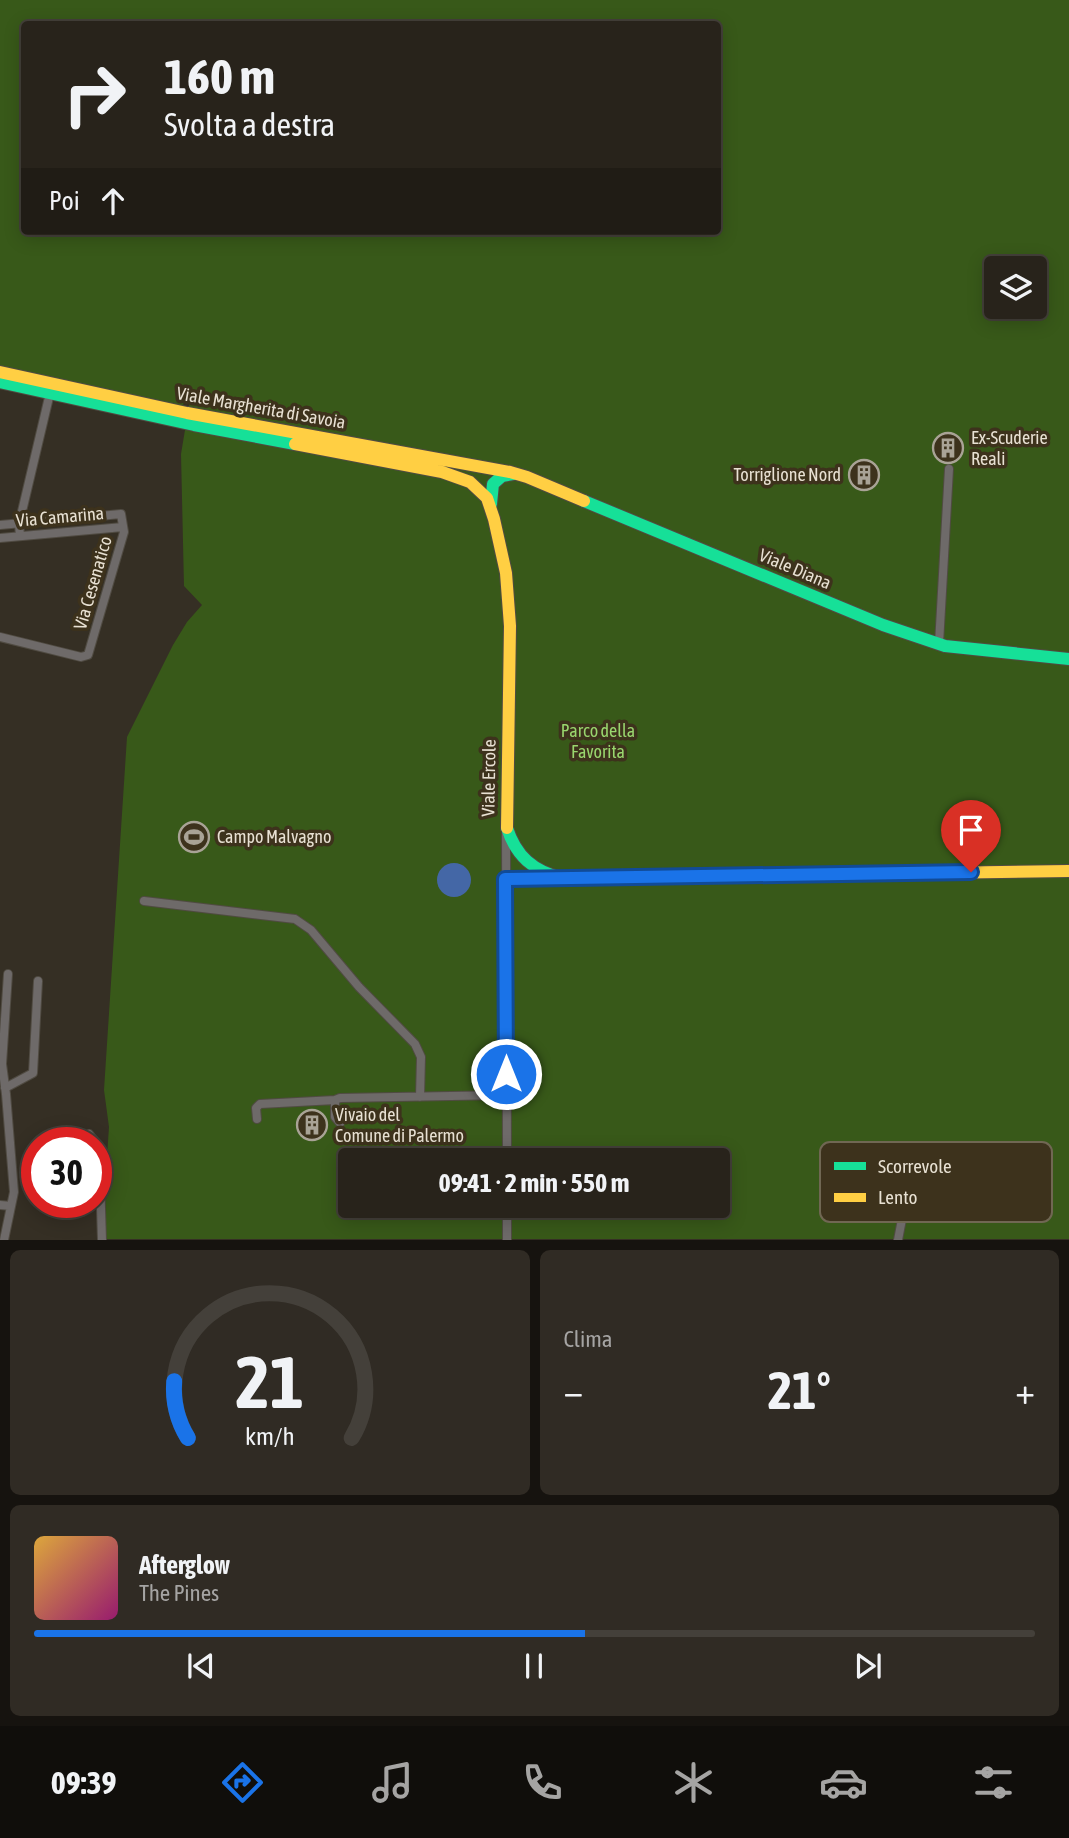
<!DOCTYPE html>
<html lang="it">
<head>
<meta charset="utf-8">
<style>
	:root { --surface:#28231b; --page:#302b24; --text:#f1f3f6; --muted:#a5a4a3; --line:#44403a; --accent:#1a73e8 }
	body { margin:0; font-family:"Asap Condensed",sans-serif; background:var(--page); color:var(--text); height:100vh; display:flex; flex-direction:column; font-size:26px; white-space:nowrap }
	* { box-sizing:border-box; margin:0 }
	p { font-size:23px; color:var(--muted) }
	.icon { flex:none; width:38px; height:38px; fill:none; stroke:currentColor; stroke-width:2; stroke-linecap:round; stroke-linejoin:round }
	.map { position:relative; height:1240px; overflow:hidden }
	.drawer { display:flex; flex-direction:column; gap:10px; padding:10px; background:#16130f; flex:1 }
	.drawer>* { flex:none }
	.hud { position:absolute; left:21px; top:21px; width:700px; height:214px; border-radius:7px; box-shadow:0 4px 18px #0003,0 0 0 2px var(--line); background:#28231b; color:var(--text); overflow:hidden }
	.buttons { position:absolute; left:984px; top:256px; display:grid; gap:14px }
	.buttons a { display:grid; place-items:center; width:63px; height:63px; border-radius:7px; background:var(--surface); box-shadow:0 4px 18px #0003,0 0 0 2px var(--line); font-size:35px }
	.speed { position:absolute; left:21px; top:1127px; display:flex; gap:14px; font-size:35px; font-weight:700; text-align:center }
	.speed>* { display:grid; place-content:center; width:91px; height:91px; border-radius:50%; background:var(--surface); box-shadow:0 4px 18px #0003,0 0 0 2px var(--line); line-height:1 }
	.speed .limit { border:10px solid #d22; background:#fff; color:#111 }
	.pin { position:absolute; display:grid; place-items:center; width:60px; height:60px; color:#fff; margin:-72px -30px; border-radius:50% 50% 50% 0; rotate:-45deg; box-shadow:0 0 7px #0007 }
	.pin .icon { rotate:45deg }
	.me { position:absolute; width:77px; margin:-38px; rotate:0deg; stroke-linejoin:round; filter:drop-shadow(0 0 5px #0008) }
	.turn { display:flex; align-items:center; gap:24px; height:147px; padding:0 28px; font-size:32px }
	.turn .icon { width:91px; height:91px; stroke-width:2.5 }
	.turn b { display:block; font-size:49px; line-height:60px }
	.then { display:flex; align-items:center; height:66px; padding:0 28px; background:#0003; gap:14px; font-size:26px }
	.big { font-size:52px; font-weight:700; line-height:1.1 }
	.drawer .card { flex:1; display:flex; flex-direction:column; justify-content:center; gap:10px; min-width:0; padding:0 24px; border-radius:10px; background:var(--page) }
	.drawer .dial { align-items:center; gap:0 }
	.dial svg { height:182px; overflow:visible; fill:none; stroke:var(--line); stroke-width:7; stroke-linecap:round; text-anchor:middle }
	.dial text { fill:var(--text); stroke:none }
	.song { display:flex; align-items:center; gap:21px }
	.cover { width:84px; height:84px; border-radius:10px; background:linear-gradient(135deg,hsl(40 70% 55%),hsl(320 70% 35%)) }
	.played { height:7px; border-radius:4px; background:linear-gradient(90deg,var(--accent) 55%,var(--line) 55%) }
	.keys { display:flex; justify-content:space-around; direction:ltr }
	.heat { display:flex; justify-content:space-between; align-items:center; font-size:38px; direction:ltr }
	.drawer .tiles { flex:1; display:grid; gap:10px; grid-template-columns:1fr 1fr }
	.card:last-child { grid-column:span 2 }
	.trip { position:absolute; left:338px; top:1148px; width:392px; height:70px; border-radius:7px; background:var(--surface); box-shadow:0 4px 18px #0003,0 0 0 2px var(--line); font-weight:700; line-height:70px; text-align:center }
	.menu { display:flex; height:112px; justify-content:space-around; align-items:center; background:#100e0b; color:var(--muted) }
	.menu .icon { width:49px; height:49px }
	.menu .active { color:var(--accent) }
	.menu b { font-size:32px; color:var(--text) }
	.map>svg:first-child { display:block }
	.green { fill:#385919; fill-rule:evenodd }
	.water { fill:#4467a6 }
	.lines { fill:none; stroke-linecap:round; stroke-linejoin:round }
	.street-casing { stroke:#504b42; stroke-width:10 }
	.fast-casing { stroke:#504b42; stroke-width:14 }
	.slow-casing { stroke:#504b42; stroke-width:14 }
	.street { stroke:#6e6a69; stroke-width:8 }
	.fast { stroke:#16e098; stroke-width:12 }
	.slow { stroke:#ffcf43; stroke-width:12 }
	.route-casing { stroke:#114b97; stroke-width:18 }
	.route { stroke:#1a73e8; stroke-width:12 }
	.labels { text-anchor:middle; stroke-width:7; stroke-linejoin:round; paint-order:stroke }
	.street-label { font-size:18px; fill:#e8e1d3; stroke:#3d321c }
	.poi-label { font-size:18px; fill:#e8e1d3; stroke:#3d321c; text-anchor:start }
	.park-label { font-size:18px; fill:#99d66e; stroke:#3d321c }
	.key { fill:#3d321c; stroke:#706753; stroke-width:2 }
	.key-label { font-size:19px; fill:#e8e1d3 }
</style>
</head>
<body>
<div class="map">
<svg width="1069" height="1240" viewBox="0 0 1069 1240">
	<rect width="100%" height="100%" fill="#352f24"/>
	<path class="green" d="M0,0h1069v1239h-963l-1,-53 4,-59 -5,-37 23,-353 46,-92 14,-23 15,-17 -18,-19 -3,-132 11,-66h-3l-1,6h-3l-2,13 -183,-41zM24,24h694v207h-694zM996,268h38v38h-38zM350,1160h368v46h-368z"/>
	<path class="water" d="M437 880a17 17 0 1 1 34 0a17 17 0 1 1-34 0Z"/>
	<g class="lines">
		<g class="street-casing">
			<path id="street" d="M0,525l121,-11 3,18 -36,123 -7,2 -81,-20
				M20,536l-1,-12 31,-131
				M0,538l123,-11
				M939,644l10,-175
				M506,832l1,328
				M505,879l46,-1
				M144,901l151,18 16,11 48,57 56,57 6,13 -1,40
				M5,1088l28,-15 5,-92
				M257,1119l-1,-11 4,-4 75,-4
				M340,1123l-5,-6v-17l5,-2 166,-3
				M89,1134l7,9
				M96,1143l3,3 3,94
				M0,1205l11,1
				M507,1206v34
				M4,1240l10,-48 -8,-98 -4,-30 6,-90
				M898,1240l10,-52"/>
		</g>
		<g class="fast-casing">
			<path id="fast" d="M0,382l194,43 101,19
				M584,501l299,124 62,21 124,13
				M491,504l2,-20 9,-8 11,-2
				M507,828c9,28 26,43 55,50l236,-3"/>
		</g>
		<g class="slow-casing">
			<path id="slow" d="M0,372l187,41 323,59 17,5 57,24
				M295,444l147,28 28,10 17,16 7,21 12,54 4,53 -3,202
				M798,875l271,-4"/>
		</g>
		<use href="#street" class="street"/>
		<use href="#fast" class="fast"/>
		<use href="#slow" class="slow"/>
	</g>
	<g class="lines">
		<g class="route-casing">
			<path id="route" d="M506,1074l-1,-195 466,-7"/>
		</g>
		<use href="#route" class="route"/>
	</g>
	<defs>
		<g id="building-ring" transform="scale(1.575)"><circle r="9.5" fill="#3d321c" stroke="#a9a396" stroke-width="1.5"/><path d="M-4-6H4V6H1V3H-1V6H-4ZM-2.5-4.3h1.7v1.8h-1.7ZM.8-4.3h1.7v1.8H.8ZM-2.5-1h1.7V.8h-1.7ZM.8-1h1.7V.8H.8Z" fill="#a9a396"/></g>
		<g id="stadium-ring" transform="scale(1.575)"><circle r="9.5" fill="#3d321c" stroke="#a9a396" stroke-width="1.5"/><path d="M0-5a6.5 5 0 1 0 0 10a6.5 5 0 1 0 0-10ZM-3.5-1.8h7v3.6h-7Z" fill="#a9a396"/></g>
	</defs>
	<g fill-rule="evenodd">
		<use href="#building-ring" x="948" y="448"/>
		<use href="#building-ring" x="864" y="475"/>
		<use href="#stadium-ring" x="194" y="837"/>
		<use href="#building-ring" x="312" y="1125"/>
	</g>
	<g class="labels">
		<g class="street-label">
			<text transform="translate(261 408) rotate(10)" y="6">Viale Margherita di Savoia</text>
			<text transform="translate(60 517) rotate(-5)" y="6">Via Camarina</text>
			<text transform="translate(795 569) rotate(23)" y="6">Viale Diana</text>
			<text transform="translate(93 583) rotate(-74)" y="6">Via Cesenatico</text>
			<text transform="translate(489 778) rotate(-89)" y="6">Viale Ercole</text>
		</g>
		<g class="poi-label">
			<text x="971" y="444">Ex-Scuderie<tspan x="971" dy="21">Reali</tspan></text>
			<text x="841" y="481" text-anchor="end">Torriglione Nord</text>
			<text x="217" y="843">Campo Malvagno</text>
			<text x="335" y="1121">Vivaio del<tspan x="335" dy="21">Comune di Palermo</tspan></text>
		</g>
		<g class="park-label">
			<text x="598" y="737">Parco della<tspan x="598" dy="21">Favorita</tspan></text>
		</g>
	</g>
	<rect x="820" y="1142" width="232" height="80" rx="10" class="key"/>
	<rect x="834" y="1162" width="32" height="8" fill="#16e098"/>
	<rect x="834" y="1193" width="32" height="9" fill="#ffcf43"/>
	<g class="key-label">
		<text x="878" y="1173">Scorrevole</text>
		<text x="878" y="1204">Lento</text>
	</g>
</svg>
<div class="buttons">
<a><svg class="icon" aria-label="layers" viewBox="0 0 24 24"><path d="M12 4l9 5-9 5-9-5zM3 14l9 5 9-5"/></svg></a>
</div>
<div class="speed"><div class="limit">30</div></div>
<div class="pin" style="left:971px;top:872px;background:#d93025"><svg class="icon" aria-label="arrive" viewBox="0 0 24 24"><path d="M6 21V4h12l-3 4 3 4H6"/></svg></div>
<svg class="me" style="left:506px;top:1074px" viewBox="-20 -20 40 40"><circle r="17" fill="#1a73e8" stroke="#fff" stroke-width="3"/><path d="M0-11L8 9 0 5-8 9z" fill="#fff"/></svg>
<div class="trip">09:41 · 2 min · 550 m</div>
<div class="hud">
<div class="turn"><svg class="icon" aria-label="right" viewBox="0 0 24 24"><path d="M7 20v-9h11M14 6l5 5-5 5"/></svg><div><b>160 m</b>Svolta a destra</div></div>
<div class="then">Poi<svg class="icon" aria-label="ahead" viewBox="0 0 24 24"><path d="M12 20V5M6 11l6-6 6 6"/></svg></div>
</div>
</div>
<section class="drawer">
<div class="tiles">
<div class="card dial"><svg viewBox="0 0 100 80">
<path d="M14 69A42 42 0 1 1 86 69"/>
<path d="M14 69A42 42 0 0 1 8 44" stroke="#1a73e8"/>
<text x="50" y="56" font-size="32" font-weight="700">21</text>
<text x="50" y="72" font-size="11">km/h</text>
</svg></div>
<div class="card"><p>Clima</p>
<div class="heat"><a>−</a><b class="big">21°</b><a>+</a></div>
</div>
<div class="card">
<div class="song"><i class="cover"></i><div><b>Afterglow</b><p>The Pines</p></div></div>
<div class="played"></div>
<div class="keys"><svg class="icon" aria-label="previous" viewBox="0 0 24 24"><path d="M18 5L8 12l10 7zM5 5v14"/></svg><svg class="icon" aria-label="pause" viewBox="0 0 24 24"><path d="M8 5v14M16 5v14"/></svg><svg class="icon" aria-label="next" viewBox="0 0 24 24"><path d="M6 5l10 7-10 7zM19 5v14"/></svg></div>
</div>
</div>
</section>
<nav class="menu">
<b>09:39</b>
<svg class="icon active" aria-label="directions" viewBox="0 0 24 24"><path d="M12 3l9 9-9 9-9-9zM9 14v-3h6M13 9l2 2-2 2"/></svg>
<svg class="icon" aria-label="music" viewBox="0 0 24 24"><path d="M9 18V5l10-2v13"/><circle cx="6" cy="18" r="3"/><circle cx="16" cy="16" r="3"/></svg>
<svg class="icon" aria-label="phone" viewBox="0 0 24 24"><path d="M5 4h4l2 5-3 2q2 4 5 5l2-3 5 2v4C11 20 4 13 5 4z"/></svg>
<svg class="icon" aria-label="climate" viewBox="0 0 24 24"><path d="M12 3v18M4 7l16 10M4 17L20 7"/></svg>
<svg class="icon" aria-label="car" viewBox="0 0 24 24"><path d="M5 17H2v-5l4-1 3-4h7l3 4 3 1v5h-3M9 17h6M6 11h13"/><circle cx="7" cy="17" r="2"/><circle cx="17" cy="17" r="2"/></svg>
<svg class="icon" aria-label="filters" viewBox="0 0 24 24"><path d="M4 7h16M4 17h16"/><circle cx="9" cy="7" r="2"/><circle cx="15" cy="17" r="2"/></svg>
</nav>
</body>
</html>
